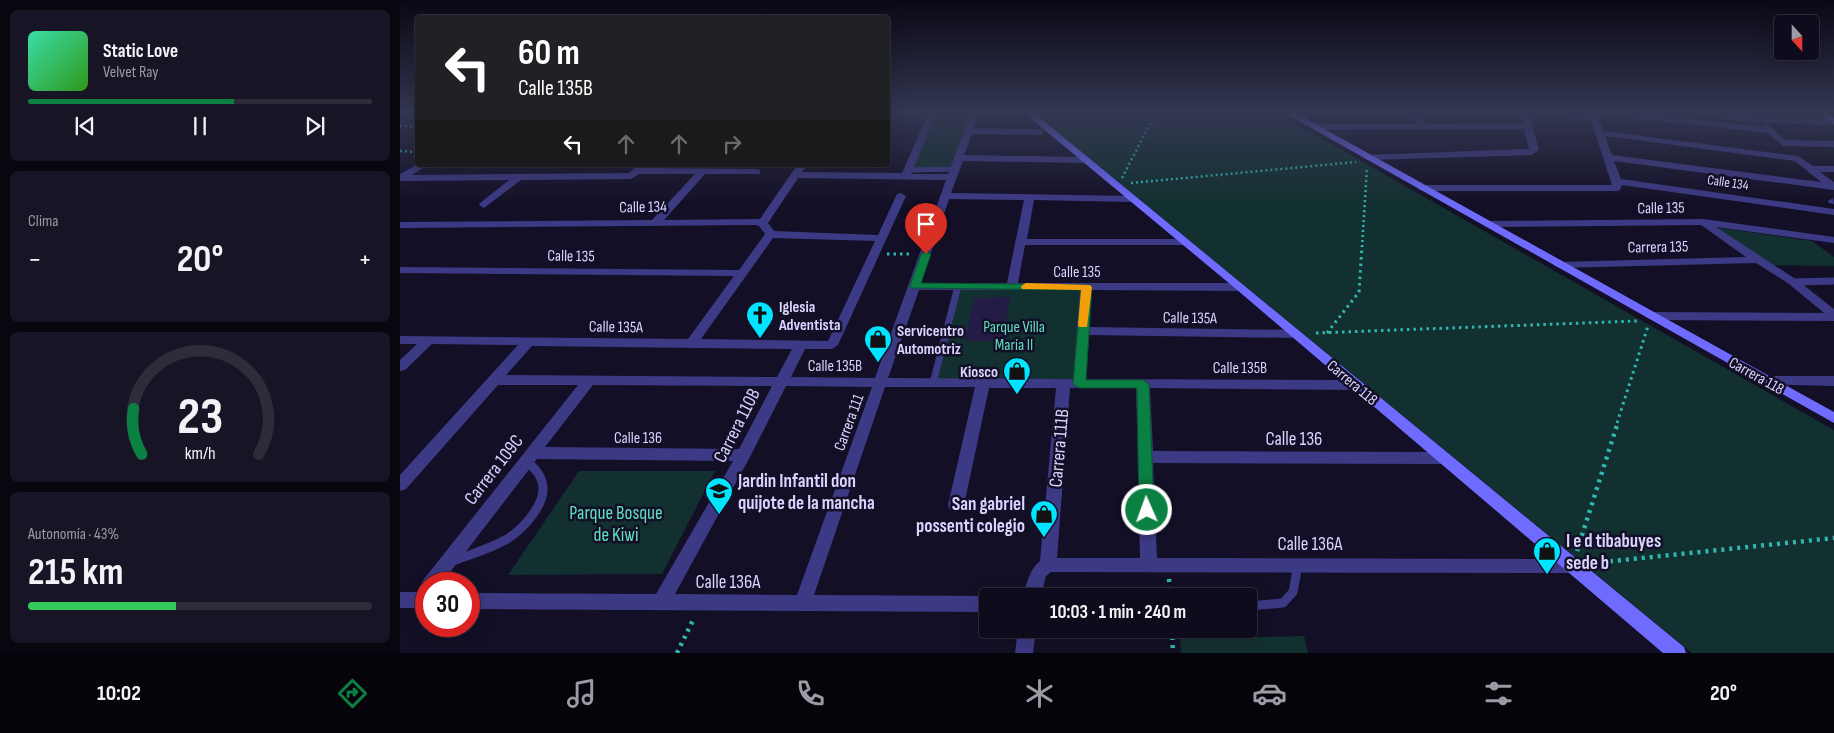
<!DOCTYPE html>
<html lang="es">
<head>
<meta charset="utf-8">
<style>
	:root { --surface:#0e0b1c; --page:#171425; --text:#f1f3f6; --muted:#9b9ba3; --line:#2e2b3b; --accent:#0b8043 }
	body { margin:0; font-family:"Sofia Sans Condensed",sans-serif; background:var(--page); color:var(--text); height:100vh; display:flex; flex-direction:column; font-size:19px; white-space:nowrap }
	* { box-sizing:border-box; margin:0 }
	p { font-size:16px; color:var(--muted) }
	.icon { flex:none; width:28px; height:28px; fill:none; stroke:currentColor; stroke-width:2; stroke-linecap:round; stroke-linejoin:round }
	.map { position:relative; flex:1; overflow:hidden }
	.panel { display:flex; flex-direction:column; gap:10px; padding:10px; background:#08060f; width:400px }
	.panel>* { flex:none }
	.top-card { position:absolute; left:15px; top:15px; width:475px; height:152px; border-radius:5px; box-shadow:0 5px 20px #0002,0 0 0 1px var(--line); background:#202124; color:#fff; overflow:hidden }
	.needle { width:32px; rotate:159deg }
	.tools { position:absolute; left:1374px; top:15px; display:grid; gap:10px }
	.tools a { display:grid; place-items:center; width:45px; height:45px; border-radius:5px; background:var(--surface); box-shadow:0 5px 20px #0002,0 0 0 1px var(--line); font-size:25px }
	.speed { position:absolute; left:15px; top:572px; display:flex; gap:10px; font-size:25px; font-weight:700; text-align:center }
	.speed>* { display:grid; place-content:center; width:65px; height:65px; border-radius:50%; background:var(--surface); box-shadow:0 5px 20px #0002,0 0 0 1px var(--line); line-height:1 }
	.speed .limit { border:8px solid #d22; background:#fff; color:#111 }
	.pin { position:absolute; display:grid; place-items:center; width:42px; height:42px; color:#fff; margin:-51px -21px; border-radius:50% 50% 50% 0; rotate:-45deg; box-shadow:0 0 5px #0007 }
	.pin .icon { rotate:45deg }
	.me { position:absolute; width:55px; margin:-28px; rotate:358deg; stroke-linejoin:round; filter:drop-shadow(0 0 4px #0008) }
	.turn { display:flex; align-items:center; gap:18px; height:105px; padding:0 20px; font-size:22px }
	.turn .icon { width:65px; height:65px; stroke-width:2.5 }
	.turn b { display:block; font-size:35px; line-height:42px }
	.lanes { display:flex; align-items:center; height:48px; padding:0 20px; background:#0003; justify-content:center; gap:25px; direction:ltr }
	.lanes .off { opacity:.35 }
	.big { font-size:38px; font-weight:700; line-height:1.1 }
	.panel .widget { flex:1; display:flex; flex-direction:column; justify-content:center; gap:8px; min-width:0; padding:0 18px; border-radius:8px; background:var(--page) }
	.panel .dial { align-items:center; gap:0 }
	.dial svg { height:130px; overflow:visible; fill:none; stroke:var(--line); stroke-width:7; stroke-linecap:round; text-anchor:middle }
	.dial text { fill:var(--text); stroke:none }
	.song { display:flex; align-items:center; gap:15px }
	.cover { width:60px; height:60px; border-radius:8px; background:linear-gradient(135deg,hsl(160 70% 55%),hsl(110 70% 35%)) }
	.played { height:5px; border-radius:2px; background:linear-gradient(90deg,var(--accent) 60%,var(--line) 60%) }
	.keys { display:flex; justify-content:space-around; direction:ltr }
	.heat { display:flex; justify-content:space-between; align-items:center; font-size:28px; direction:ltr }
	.charge { height:8px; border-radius:4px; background:linear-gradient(90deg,#34c759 43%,var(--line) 0) }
	.trip { position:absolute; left:579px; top:588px; width:278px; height:50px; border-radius:5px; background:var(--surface); box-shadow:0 5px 20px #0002,0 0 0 1px var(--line); font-weight:700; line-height:50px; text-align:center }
	.dock { display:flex; height:80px; justify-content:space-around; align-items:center; background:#06040b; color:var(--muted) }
	.dock .icon { width:35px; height:35px }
	.dock .current { color:var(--accent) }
	.dock b { font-size:22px; color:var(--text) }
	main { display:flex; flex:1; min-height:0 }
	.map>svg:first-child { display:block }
	.green { fill:#12302f }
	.building { fill:#241b47 }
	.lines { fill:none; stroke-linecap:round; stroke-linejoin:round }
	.path-far2 { stroke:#2fb8b0; stroke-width:2.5; stroke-dasharray:2 3; stroke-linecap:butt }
	.path-far1 { stroke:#2fb8b0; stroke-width:3; stroke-dasharray:2.5 4; stroke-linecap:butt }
	.path { stroke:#2fb8b0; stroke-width:4.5; stroke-dasharray:3 5; stroke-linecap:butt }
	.lane-far2 { stroke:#3d3a85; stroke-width:5 }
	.lane-far1 { stroke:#3d3a85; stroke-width:7 }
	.lane { stroke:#3d3a85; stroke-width:9 }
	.street { fill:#3d3a85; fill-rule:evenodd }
	.secondary { fill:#6f6bff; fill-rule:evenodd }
	.route { fill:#0b8043; stroke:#07532c }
	.slow { fill:#f59e0b }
	.labels { text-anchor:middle; stroke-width:5; stroke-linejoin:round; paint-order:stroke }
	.far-street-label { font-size:14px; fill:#d9d4ff; stroke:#130f26 }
	.street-label { font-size:16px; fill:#d9d4ff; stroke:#130f26 }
	.poi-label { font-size:16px; font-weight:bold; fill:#d9d4ff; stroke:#130f26; text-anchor:start }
	.park-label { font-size:16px; fill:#5fe0c0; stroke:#130f26 }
	.near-street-label { font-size:19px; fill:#d9d4ff; stroke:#130f26 }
	.near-poi-label { font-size:19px; font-weight:bold; fill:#d9d4ff; stroke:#130f26; text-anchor:start }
	.near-park-label { font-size:19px; fill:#5fe0c0; stroke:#130f26 }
</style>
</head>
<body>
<main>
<section class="panel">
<div class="widget">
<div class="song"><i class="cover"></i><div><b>Static Love</b><p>Velvet Ray</p></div></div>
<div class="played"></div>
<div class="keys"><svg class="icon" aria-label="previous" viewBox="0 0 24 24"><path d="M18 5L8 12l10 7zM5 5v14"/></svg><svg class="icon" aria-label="pause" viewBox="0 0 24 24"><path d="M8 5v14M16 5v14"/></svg><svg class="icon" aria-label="next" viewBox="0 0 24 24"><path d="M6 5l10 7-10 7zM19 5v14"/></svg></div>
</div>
<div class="widget"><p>Clima</p>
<div class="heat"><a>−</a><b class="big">20°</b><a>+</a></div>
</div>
<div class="widget dial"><svg viewBox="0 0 100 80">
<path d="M14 69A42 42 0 1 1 86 69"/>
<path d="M14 69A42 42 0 0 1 9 41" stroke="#0b8043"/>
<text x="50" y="56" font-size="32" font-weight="700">23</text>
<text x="50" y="72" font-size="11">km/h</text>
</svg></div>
<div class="widget"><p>Autonomía · 43%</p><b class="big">215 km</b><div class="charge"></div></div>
</section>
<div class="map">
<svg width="1434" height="653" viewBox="0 0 1434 653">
	<rect width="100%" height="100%" fill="#130f26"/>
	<path class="green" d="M538,112h34l-22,60 -39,-1z
		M633,112h242l559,318v223h-142z
		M1313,227l99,14 22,16v9l-66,-1z
		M558,286l128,1 -7,97 -146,-1z
		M179,471h136l-53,103 -154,1z
		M904,636l4,17h-127l-1,-14z"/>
	<path class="building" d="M610,297l-7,44h-38l9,-43z"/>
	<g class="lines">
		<path class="path-far2" d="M0,126l18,1
			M0,151l18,1
			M722,178l34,-66
			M731,183l225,-21
			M962,247l5,-79"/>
		<path class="path-far1" d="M487,254h26
			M916,333l321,-12
			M927,333l32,-41 3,-46
			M1217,423l31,-97"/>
		<path class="path" d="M1177,551l41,-129
			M1194,563l240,-25
			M769,579l1,17
			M772,629l1,24
			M277,653l17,-35"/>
		<path class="lane-far2" d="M508,170l48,-1"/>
		<path class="lane-far1" d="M1393,282l41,-1
			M533,383l25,-97"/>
		<path class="lane" d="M53,561c18,-7 37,-12 54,-22 16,-10 41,-36 35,-57 -2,-9 -9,-15 -16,-21
			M848,606l35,-3 10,-11 5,-27"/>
		<path class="street" d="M529,112h8l-26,62h37l23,-62h8l-5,16 66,1 4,3 -4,3 -68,-1 -8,21 121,2 5,3 -5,3 -122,-2 -12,32 181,3 5,3 -5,3 -98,-2 -7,39h157l5,3 -5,3h-159l-7,38h222l6,4 -6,4 -148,-1 -3,37 207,3 6,4 -6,4 -207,-3 -3,44 271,1 5,2 2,3 -2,3 -5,2 -207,-2 3,63 291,1 5,2 3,4 -3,4 -5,2 -291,-1 4,95 416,1 6,2 3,5 -3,5 -6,2 -522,-1 -5,4 -5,20h-18c4,-13 6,-26 17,-35l16,-173h-67l-25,117 -2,5 -6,1 -6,-1 -2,-5 27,-118h-90l-71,208 174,1v16l-519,-3v-16l187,1 77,-133 -196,-2 -96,125h-15v6l-2,-1 -3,-5 3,-5 154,-194h-80l-92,104 -6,2v-16l118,-130 -86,-1 -27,26 -5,1v-11l17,-16h-17v-8l288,3 46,-63 -334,-3v-6l339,3 26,-36 -6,-8 -3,-1 -356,3v-6l252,-2 43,-46h-56l-8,5 -110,1 -37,28 -5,-3 1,-2 29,-23 -109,1v-7l18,-10 9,1 -15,10 217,-2 9,-8h11l-3,3 111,1 3,1v4h-55l-41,46 96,-1 37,-54h10l-5,7 100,1zM398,178l148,2 -71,198 -84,-1 14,-28h27l6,-4 68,-149 -5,-3 -4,1 -19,41 -104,-4 -6,-8zM549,199l75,1 -17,83h-86zM373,238l102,3 -47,100 -127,-2zM519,290h161l-7,89 -185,-1zM132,346l260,3 -15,28 -271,-2zM193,385l179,1 -33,63 -194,-2zM386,386l86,1 -75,208 -122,-1 76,-139zM670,388h66l4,170h-83z
			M1010,112h8l8,12 97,-1 -3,-11h8l11,38 -8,5 -164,5 -5,-3 2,-2 165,-6 -5,-20 -210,1 -4,-3 4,-3h103z
			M1132,112l57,3 -1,-3h8l7,19 195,25 15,10h21v6h-14l14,10v8l-220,-29 7,18 213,30v6l-212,-30 -2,5 -3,1h-195l-5,-3 5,-3h190l-21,-65 -55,-5zM1205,136l190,25 26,21 -209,-27z
			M1203,112h28l132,15v-3l3,-1 19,17 49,1v6l-51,-1 -15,-13 -161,-18z
			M1320,113l41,4 73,2v6l-73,-2 -44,-5 -1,-2z
			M1433,198l1,6 -5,-1 -1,-2z
			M1303,219l131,18v6l-118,-16 81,53 37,29v12l-183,-1 -6,-4 6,-4 173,1 -35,-29 -33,-21 -197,5 -6,-3 6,-3 187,-5 -45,-32 -213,2 -5,-3 5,-3z
			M1369,376h65v10l-70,-2 -2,-3 2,-3z
			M0,592h26v16h-26z
			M618,629h18l-3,24h-18z"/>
		<path class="secondary" d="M623,112h10l651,535 2,6h-23l-427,-364z
			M883,112h11l540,300v11z
			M1416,112h10l8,5v7z"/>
	</g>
	<linearGradient id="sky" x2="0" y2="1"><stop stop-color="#0a0815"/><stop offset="0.55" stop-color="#333752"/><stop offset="1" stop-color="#333752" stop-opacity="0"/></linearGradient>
	<rect width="1434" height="204" fill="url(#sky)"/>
	<path class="route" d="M526,251l5,3 -10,29 169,2 2,2 -6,93h57l6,4 5,126 -2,5 -5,1 -5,-1 -3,-5 -2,-122h-58l-6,-4 8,-94 -170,-2 -1,-2 11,-32z"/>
	<path class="slow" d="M626,283l64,2 2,2 -5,40h-8l-1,-2 3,-35 -59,-1 -1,-3z"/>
	<defs>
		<g id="church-pin" transform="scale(1.4375)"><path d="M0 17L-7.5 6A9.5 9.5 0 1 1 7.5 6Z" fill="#00e5ff" stroke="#130f26"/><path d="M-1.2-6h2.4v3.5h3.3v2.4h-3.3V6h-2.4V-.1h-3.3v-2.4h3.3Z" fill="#111"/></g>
		<g id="shop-pin" transform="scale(1.4375)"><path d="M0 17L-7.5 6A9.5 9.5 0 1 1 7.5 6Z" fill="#00e5ff" stroke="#130f26"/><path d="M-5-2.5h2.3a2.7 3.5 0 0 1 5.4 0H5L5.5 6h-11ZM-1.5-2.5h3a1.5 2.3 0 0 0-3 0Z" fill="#111"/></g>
		<g id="school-pin" transform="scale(1.4375)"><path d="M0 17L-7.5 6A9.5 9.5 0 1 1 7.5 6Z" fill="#00e5ff" stroke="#130f26"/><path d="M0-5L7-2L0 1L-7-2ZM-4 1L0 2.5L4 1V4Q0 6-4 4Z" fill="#111"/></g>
	</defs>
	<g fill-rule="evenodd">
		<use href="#church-pin" x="360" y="315"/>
		<use href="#shop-pin" x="478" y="339"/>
		<use href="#shop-pin" x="617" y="371"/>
		<use href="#school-pin" x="319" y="491"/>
		<use href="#shop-pin" x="644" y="514"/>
		<use href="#shop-pin" x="1147" y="551"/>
	</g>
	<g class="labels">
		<g class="far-street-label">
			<text transform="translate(1328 182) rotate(8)" y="5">Calle 134</text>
		</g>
		<g class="street-label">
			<text transform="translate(243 206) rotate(-1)" y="6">Calle 134</text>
			<text transform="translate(1261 207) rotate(-1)" y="6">Calle 135</text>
			<text transform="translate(1258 246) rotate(-1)" y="6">Carrera 135</text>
			<text transform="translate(171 255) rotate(1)" y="6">Calle 135</text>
			<text x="677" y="277">Calle 135</text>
			<text transform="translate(790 317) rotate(1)" y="6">Calle 135A</text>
			<text transform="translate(216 326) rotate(1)" y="6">Calle 135A</text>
			<text x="435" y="371">Calle 135B</text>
			<text x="840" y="373">Calle 135B</text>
			<text transform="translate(1357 375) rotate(29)" y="6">Carrera 118</text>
			<text transform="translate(953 382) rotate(40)" y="6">Carrera 118</text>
			<text transform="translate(448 422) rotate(-70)" y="6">Carrera 111</text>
			<text x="238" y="443">Calle 136</text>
		</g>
		<g class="poi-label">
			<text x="379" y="312">Iglesia<tspan x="379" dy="18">Adventista</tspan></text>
			<text x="497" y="336">Servicentro<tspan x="497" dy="18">Automotriz</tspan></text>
			<text x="598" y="377" text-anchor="end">Kiosco</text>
		</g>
		<g class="park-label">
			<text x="614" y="332">Parque Villa<tspan x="614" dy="18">María II</tspan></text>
		</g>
		<g class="near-street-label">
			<text transform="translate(336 425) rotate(-63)" y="7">Carrera 110B</text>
			<text x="894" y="445">Calle 136</text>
			<text transform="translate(658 448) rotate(-85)" y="7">Carrera 111B</text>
			<text transform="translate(93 469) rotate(-52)" y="7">Carrera 109C</text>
			<text x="910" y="550">Calle 136A</text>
			<text x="328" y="588">Calle 136A</text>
		</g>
		<g class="near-poi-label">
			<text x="338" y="487">Jardin Infantil don<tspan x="338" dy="22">quijote de la mancha</tspan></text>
			<text x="625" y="510" text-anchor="end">San gabriel<tspan x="625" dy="22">possenti colegio</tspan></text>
			<text x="1166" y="547">I e d tibabuyes<tspan x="1166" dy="22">sede b</tspan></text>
		</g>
		<g class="near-park-label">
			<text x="216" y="519">Parque Bosque<tspan x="216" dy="22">de Kiwi</tspan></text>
		</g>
	</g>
</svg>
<div class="tools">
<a><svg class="needle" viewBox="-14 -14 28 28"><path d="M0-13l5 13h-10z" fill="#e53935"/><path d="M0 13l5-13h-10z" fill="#9b9ba3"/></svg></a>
</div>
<div class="speed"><div class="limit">30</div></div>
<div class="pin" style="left:526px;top:254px;background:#d93025"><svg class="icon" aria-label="arrive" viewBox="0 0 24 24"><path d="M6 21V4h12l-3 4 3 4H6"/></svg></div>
<svg class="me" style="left:747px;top:510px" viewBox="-20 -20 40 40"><circle r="17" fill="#0b8043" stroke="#fff" stroke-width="3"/><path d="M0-11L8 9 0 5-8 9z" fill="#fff"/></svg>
<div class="trip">10:03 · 1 min · 240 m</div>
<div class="top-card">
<div class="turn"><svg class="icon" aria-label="left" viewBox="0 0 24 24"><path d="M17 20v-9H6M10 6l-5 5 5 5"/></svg><div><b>60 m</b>Calle 135B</div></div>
<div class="lanes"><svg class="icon" aria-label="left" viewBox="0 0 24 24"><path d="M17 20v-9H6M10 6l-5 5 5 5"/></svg><svg class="icon off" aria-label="ahead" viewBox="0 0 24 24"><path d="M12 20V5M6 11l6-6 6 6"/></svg><svg class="icon off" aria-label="ahead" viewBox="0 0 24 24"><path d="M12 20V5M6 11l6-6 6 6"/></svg><svg class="icon off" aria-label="right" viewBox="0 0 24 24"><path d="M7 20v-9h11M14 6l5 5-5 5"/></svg></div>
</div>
</div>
</main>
<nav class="dock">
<b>10:02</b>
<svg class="icon current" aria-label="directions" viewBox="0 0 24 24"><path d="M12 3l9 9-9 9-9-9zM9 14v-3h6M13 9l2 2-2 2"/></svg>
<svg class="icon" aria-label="music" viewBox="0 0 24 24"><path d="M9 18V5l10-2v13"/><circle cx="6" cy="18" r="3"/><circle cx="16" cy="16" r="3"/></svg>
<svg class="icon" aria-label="phone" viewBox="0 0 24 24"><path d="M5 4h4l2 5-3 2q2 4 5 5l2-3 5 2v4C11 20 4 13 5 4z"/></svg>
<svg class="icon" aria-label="climate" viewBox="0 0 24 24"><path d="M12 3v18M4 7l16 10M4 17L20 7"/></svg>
<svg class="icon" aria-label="car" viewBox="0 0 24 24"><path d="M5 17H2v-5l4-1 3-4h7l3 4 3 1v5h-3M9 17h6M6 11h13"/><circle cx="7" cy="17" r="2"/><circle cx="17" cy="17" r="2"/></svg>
<svg class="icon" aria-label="filters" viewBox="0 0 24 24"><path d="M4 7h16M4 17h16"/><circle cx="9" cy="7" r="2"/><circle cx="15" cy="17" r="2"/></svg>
<b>20°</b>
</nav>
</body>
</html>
